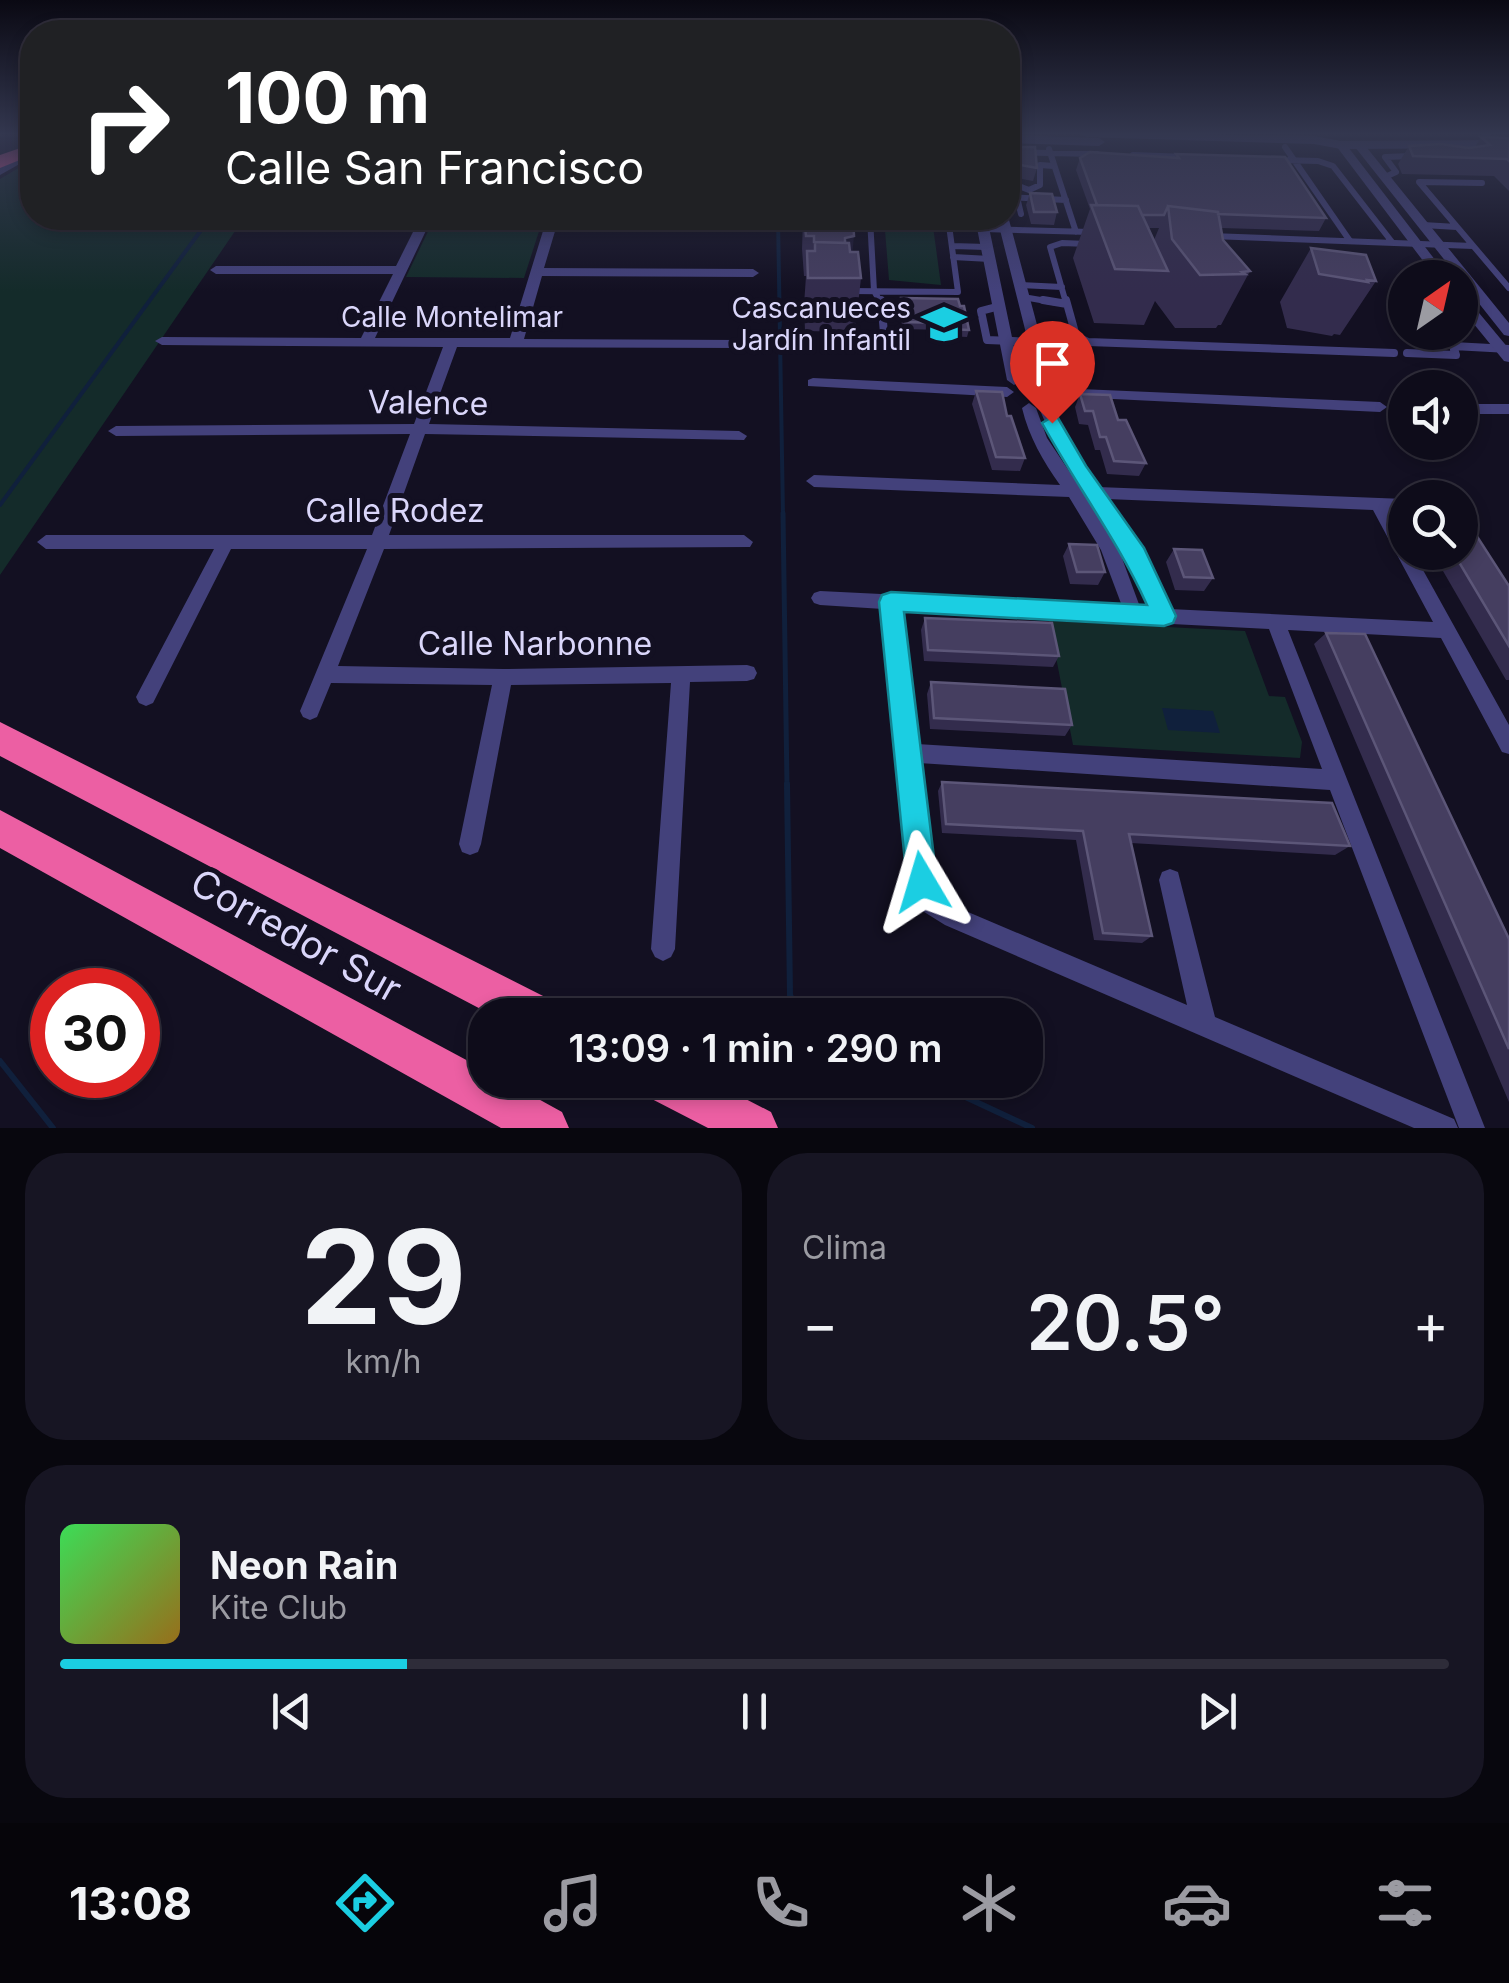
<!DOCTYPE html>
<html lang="es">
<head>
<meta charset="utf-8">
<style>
	:root { --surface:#0e0c1a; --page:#171523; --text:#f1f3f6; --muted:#9b9ba2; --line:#2e2c39; --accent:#1bcee2 }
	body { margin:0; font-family:Inter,sans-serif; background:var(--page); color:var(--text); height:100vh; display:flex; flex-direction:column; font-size:38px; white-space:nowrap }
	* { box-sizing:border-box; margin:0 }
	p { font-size:32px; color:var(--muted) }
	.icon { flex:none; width:55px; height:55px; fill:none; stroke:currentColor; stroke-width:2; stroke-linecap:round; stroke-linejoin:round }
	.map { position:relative; height:1128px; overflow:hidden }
	.drawer { display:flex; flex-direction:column; gap:25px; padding:25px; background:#08070e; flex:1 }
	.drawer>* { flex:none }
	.banner { position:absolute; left:20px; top:20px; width:1000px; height:210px; border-radius:40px; box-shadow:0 5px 15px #0003,0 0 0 2px var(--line); background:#202124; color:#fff; overflow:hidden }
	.needle { width:65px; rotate:34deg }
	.buttons { position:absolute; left:1388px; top:260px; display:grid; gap:20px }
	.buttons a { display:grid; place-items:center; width:90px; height:90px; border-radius:50%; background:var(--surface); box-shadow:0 5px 15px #0003,0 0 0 2px var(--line); font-size:50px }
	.speed { position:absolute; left:30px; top:968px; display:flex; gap:20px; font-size:50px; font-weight:700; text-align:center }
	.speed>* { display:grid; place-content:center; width:130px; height:130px; border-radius:50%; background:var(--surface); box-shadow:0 5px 15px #0003,0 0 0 2px var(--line); line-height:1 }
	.speed .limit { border:15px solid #d22; background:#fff; color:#111 }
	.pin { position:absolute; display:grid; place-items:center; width:85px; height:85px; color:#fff; margin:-102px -42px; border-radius:50% 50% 50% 0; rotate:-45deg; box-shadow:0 0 10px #0007 }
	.pin .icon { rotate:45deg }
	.me { position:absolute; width:110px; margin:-55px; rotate:353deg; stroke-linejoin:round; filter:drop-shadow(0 0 8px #0008) }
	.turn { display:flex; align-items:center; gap:35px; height:210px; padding:0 40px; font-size:45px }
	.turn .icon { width:130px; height:130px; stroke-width:2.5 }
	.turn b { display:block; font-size:70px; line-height:85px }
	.big { font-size:75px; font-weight:600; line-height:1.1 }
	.drawer .tile { flex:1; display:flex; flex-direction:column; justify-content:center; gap:15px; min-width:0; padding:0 35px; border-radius:40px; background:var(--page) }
	.drawer .dial { align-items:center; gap:0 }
	.dial b { font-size:130px; line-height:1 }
	.song { display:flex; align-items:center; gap:30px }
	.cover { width:120px; height:120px; border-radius:15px; background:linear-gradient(135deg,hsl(130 70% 55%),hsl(40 70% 35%)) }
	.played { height:10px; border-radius:5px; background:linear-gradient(90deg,var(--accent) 25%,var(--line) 25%) }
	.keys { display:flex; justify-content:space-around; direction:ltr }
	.heat { display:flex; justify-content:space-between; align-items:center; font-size:55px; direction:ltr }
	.drawer .tiles { flex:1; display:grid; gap:25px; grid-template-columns:1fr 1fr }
	.tile:last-child { grid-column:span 2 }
	.trip { position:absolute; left:468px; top:998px; width:575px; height:100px; border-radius:40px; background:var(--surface); box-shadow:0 5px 15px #0003,0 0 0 2px var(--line); font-weight:600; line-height:100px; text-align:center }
	.tabs { display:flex; height:160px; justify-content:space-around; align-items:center; background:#06050a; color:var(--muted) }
	.tabs .icon { width:70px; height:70px }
	.tabs .active { color:var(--accent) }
	.tabs b { font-size:45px; color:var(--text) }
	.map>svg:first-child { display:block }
	.green { fill:#142b2a }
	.water { fill:#10203c }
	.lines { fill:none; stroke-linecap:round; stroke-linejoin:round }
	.stream-far2 { stroke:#10203c; stroke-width:4 }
	.stream-far1 { stroke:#10203c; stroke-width:5 }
	.stream { stroke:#10203c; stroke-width:6 }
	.service-far1 { stroke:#43417b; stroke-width:6 }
	.service { stroke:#43417b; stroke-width:8 }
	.minor { fill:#43417b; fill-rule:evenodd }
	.tertiary { fill:#43417b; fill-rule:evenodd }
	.motorway { fill:#ec5fa3; fill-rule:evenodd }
	.wall { fill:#332c4d; fill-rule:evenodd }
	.shaded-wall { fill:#1e1934 }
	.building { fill:#453e60; stroke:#5c5678; stroke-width:2.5 }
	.route { fill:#1bcee2; stroke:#128693; stroke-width:2.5 }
	.labels { text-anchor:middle; stroke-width:10; stroke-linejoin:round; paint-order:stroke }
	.far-poi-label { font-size:28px; fill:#dad6fa; stroke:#131022; text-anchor:end }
	.far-street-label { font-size:28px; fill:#dad6fa; stroke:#131022 }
	.street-label { font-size:32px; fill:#dad6fa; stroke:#131022 }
	.near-street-label { font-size:38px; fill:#dad6fa; stroke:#131022 }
</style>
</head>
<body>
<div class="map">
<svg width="1509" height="1128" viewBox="0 0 1509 1128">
	<rect width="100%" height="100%" fill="#131022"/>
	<path class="green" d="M32,160v58h212l-244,357v-396z
		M539,218l3,4 -18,56 -118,-1 28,-58z
		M884,218l48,1 9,66 -52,-5z
		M1049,621l196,10 24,65 16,1 17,45 -2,16 -227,-13z"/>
	<path class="water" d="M1162,708l51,3 7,22 -52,-3z"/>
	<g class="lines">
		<path class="stream-far2" d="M778,218l5,298
			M0,505l210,-287"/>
		<path class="stream-far1" d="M783,513l4,273"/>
		<path class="stream" d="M787,784l3,211 10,20
			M0,1061l53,67
			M929,1080l103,48
			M798,1096l5,-16"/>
		<path class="service-far1" d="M1285,147l65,94
			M1049,149l27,83
			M1008,152l89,2
			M1133,155l54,2
			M1278,160l40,1 15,5 59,76
			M1008,170l3,13 18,7 11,-5v-20l14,1
			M1385,177l11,-5 -11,-15 26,-1
			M1482,183l-63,-1 90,106
			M1008,197l58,3
			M1017,197l4,17
			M870,218l4,73 7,12
			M1423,225l34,2
			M984,229l107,3
			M1211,236l262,10
			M952,246l35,1
			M953,257l37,2
			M1020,285l42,2
			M850,291l108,1 -10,-74
			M1023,297l35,6
			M1066,303l-16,-56 12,-4 26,1"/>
		<path class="service" d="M881,300l3,33
			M1043,300l24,4
			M1066,300l10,36 12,6 306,11
			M1000,306l-19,5 6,29 48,2
			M1407,353l49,2 -3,-9 56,3"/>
		<path class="minor" d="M1479,133h11l1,2 -5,3z
			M1337,143h8l104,135h-13l-99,-131z
			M1355,143h8l146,180v13l-5,-1 -149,-188z
			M1008,216l44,165 -7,5 -7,-5 -41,-163z
			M420,218h12l-57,120h135l37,-120h12l-15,50 209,1 6,4 -6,4 -211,-1 -18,63 218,1 7,4 -7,4 -285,-1 -28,77 310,7 8,5 -3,4 -319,-6 -36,101h355l9,7 -3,5 -366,2 -46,117 165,3 244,-4 7,2 3,6 -3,6 -7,2 -57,1 -15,267 -4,8 -8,4 -8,-4 -4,-8 20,-266 -160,2 -30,159 -3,8 -8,3 -8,-3 -3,-8 33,-159 -161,-2 -14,34 -7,3 -7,-3 -3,-6 67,-162h-136l-78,154 -7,3 -7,-3 -3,-6 78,-148h-168l-9,-7 9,-7h326l38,-101 -294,2 -8,-5 8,-5 298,-2 29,-77 -281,-2 -7,-4 7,-4 199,1 32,-64h-177l-6,-4 6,-4h180z
			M975,218h12l34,162 -7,5 -7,-5z
			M1460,295l5,1 44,53v13l-5,-1 -44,-54z
			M813,378l194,9 7,5 -7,5 -199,-11v-6z
			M1057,388l323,14 7,5 -7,5 -328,-16v-6z
			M1029,403l7,5 11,30 32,48 -20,-32 -20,-46 2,-4h10l23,48 24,35 307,12v12h-15l15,27v14h8l96,173v29l-7,-2 -61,-114 -153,-8 197,498h-26l-129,-338 -411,-27 14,119 5,12 23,15 226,96 -28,-125 3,-8 8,-3 8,3 37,145 239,102 4,9h-44l-469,-203 -24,-15 -10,-28 -28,-273 -63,-4 -6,-2 -3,-5 3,-5 6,-2 302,15 -21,-56 -32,-53 -255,-10 -8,-6 8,-6 246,10c-17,-24 -31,-48 -38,-77zM1088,498l41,59 22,51 -11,-1 -21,-57zM1107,499l266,11 60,112 -263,-13 -28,-60zM901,610l368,19 53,140 -405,-25z
			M1403,403h2v10l-9,-5z
			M1460,404h49v10h-49z"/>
		<path class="tertiary" d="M1080,133l234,3 27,5 168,-1v8l-168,1 -27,-5 -228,-7z
			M1008,135l91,3 6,4 -6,4 -91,-3z
			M32,148v9l-32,18v-9z"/>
		<path class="motorway" d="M32,144v11l-32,13v-13z
			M0,722l551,278 6,15h-65l-492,-259z
			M0,810l485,260v10h19l58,32 7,16h-68l-501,-280z
			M640,1080h69l62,32 7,16h-70l-62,-32z"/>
	</g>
	<path class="wall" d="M1481,137l28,1v53l-15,-15 -92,-2 -4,-10 11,-18 66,1z
		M1014,147l23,21 -4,13 -16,-3 -6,-19z
		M1176,154l150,64 -7,13 -98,-3 2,12 27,31 -29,54h-3l-2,3h-41l-20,-27 -11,24 -50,-2 -21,-65 17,-49 -14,-39 4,-12h95zM1148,228h11l-5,12z
		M1030,193l27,19 -3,13 -23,-1 -5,-19z
		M803,218h50l-1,34 9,26 -6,54 -50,-1 -1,-26 2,-29h-2l-2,-27z
		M1311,248l65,33 -36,54 -6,-1 -2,2 -45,-8 -7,-26z
		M901,298l59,8 9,24 -2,7 -21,-1 -1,-6 -43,-1 -2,-24z
		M976,391l31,25 18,42 -5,13 -28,-1 -20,-66z
		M1080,394l38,26 28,43 -7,13 -32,-2 -7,-24h-5l-7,-25 -9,-1 -4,-17z
		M1069,544l36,28 -7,13 -28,-1 -7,-28z
		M1174,549l39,29 -9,13 -29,-1 -9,-28z
		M1432,552h28l49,34v94h-3z
		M925,618l134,38 -6,11 -129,-6 -3,-31z
		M1326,633l183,306v163l-195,-458z
		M931,682l141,43 -7,11 -135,-7 -3,-35z
		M942,782l408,64 -15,9 -204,-12 21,93 -10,7 -48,-3 -18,-100 -134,-7 -4,-42z"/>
	<path class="shaded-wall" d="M854,236l-4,40 -5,-38z"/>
	<path class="building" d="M1481,137l28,1v23l-2,-2 -94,-3 -4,-10 32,-2 28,4 21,-3z
		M1014,147h21l2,21 -17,-3z
		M1090,152l89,6 -3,-4 109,3 41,61 -108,-4v-2l-50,-6 -4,9h-22l-4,-9 -41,-1 -17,-47z
		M1030,193l22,1 5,18h-23z
		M1091,205l47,1 30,65 -53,-2z
		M1168,206l50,6 5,28 27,31 -8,1 3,2 -45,1 -28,-36z
		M804,218h49l1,18 -9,2v5l-31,-1v-6h-8z
		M815,242l34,1 1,9h8l3,26h-53l-1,-27h8z
		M1311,248l55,7 10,26 -9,-1 1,2 -49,-8z
		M901,298l57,1 2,7h4l5,24 -22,-1 -1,-6 -43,-1z
		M976,391l26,1 5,24h4l14,42 -29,-1z
		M1080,394l30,1 8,25h8l20,43 -32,-2 -8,-24h-6l-7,-26h-8z
		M1460,510l49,76v60l-56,-94h7z
		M1069,544l28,1 8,27h-28z
		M1174,549l28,1 11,28 -29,-1z
		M925,618l127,5 7,33 -131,-6z
		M1326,633l39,1 144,305v110z
		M931,682l134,7 7,36 -138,-7z
		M942,782l390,21 18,43 -221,-12 23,102 -49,-3 -20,-102 -137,-7z"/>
	<linearGradient id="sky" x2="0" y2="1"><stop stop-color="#0a0913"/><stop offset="0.46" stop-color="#33374f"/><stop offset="1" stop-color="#33374f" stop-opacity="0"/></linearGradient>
	<rect width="1509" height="291" fill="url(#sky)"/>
	<path class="route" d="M1052,417l6,1 28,48 58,82 32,68 -3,7 -9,3 -260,-14 33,270 -5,10 -10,4 -10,-4 -5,-10 -28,-280 3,-7 9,-3 256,13c-29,-64 -71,-120 -105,-182z"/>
	<defs>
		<g id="school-bare" transform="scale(3.45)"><path d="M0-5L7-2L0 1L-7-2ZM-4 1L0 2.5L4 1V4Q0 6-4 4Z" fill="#1bcee2" stroke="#131022" stroke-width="2.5" paint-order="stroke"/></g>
	</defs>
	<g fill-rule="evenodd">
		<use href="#school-bare" x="944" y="324"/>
	</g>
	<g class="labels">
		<g class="far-poi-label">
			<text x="911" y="318">Cascanueces<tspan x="911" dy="32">Jardín Infantil</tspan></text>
		</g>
		<g class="far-street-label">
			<text x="452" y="327">Calle Montelimar</text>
		</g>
		<g class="street-label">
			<text transform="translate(428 403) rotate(1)" y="11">Valence</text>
			<text x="395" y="522">Calle Rodez</text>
			<text x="535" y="655">Calle Narbonne</text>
		</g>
		<g class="near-street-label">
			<text transform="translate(296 936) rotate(29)" y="13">Corredor Sur</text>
		</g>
	</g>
</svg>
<div class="buttons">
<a><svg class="needle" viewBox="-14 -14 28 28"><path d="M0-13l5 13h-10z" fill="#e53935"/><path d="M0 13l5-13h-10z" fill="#9b9ba2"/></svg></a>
<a><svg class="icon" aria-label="sound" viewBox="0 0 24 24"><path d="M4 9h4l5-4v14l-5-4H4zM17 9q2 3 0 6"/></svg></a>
<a><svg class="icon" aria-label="search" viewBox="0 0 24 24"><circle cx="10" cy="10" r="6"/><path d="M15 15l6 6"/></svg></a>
</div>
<div class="speed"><div class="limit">30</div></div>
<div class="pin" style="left:1052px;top:423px;background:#d93025"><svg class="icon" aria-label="arrive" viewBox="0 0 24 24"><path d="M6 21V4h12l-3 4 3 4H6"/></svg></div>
<svg class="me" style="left:922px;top:882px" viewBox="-20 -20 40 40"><path d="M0-17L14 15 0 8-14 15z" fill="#1bcee2" stroke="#fff" stroke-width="4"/></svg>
<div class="trip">13:09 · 1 min · 290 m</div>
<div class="banner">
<div class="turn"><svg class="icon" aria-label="right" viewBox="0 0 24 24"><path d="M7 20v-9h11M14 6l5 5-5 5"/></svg><div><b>100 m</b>Calle San Francisco</div></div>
</div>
</div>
<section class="drawer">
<div class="tiles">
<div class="tile dial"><b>29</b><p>km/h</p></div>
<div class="tile"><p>Clima</p>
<div class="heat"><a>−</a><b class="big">20.5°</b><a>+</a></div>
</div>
<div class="tile">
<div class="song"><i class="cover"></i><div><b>Neon Rain</b><p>Kite Club</p></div></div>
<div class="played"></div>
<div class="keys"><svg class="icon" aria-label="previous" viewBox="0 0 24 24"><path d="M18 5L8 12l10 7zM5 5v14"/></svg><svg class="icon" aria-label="pause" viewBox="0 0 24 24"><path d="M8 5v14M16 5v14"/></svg><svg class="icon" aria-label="next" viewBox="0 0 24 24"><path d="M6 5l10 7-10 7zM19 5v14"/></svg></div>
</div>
</div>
</section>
<nav class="tabs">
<b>13:08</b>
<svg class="icon active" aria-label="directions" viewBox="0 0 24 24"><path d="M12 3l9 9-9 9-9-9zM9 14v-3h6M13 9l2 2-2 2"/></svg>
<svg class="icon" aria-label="music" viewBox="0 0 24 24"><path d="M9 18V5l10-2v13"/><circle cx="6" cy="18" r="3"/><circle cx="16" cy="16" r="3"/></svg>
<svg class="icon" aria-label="phone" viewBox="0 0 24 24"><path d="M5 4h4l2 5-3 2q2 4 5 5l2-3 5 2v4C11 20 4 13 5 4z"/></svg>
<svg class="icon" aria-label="climate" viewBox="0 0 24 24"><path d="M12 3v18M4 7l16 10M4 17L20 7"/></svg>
<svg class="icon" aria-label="car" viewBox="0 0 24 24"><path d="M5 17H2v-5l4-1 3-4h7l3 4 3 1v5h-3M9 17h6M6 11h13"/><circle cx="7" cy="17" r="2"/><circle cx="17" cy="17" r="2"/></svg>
<svg class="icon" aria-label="filters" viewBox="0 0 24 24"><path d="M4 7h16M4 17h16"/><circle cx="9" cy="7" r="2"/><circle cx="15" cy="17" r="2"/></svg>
</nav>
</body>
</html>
